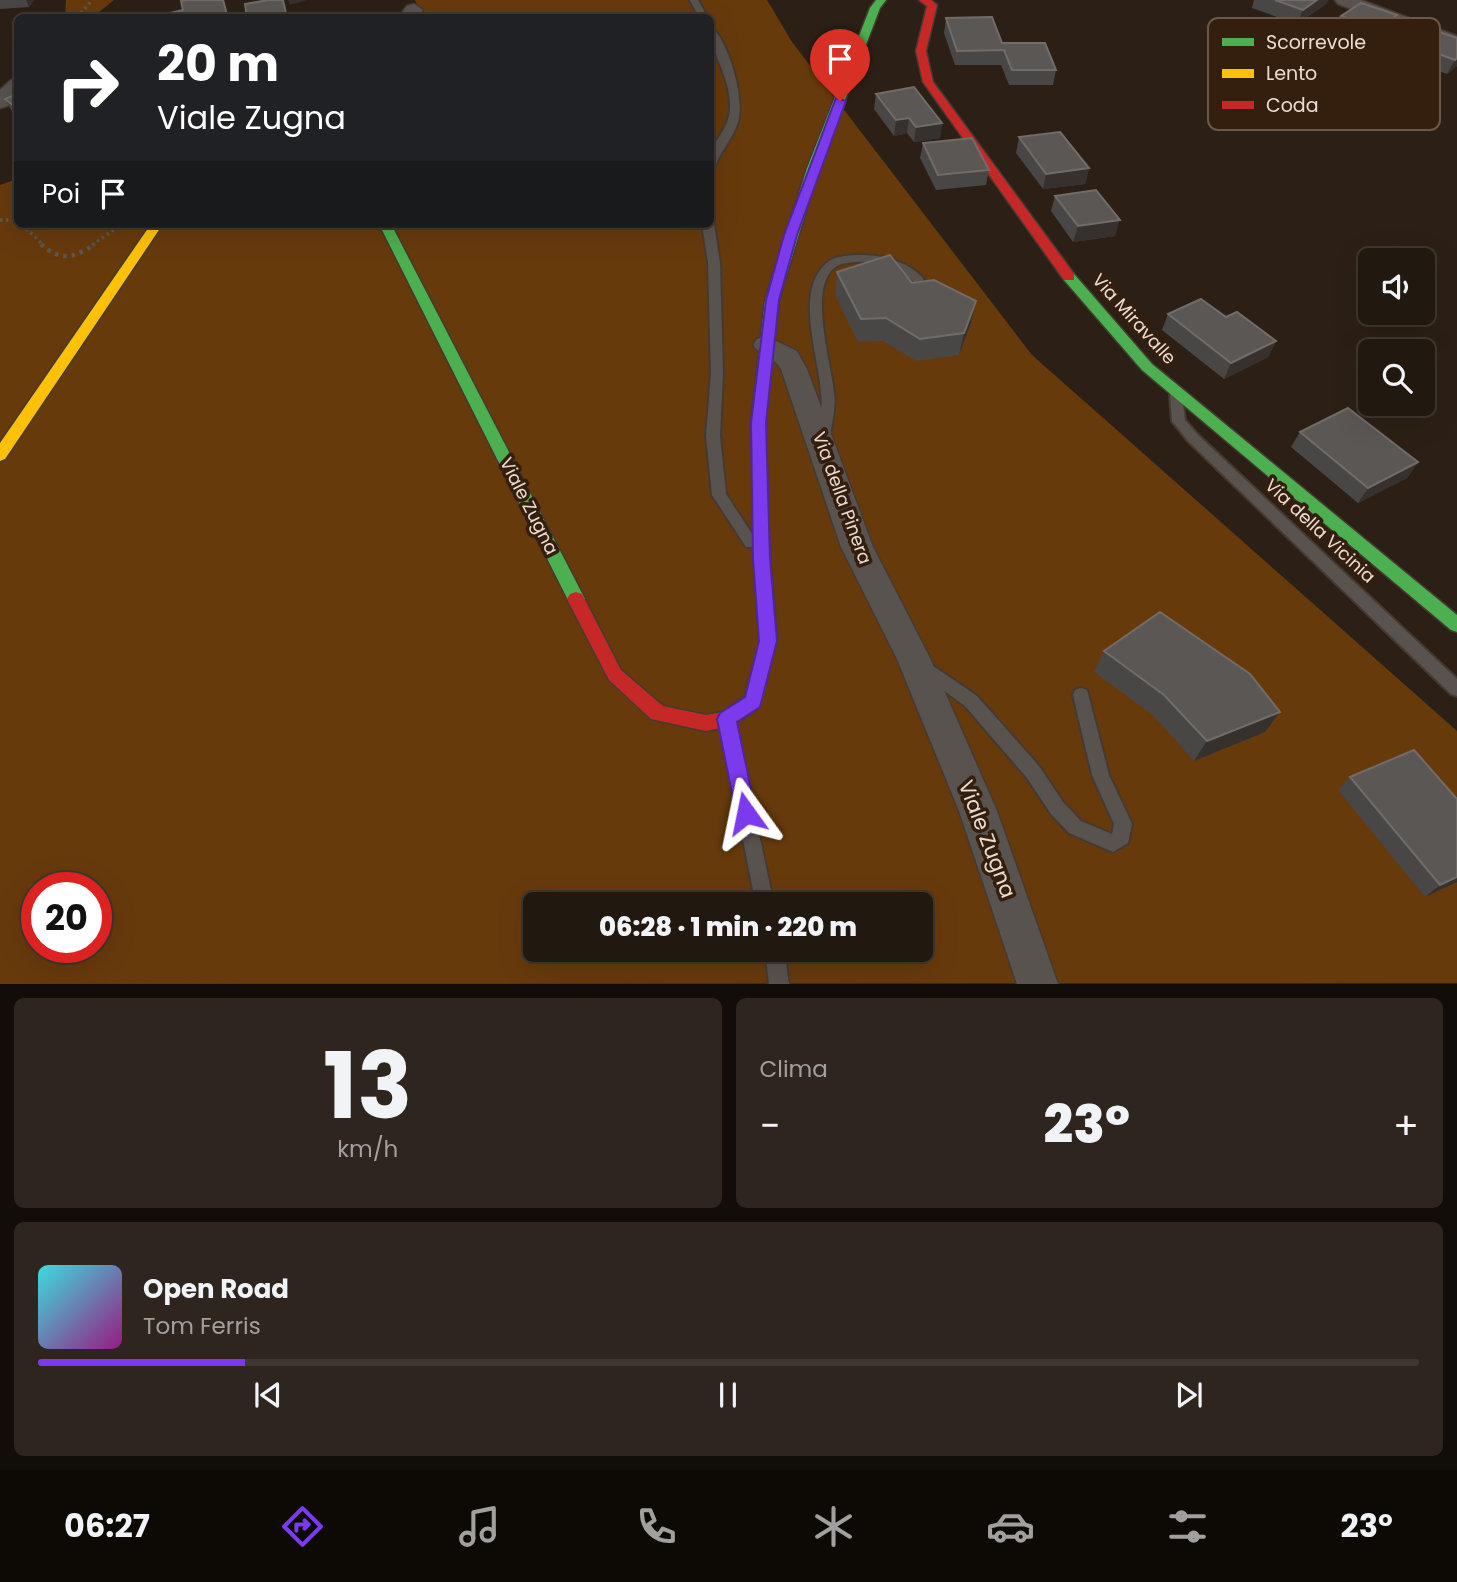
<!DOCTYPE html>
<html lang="it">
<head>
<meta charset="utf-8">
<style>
	:root { --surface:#211810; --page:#2d251e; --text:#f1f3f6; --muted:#a2a09f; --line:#3e3730; --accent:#7c3aed }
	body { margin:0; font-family:Poppins,sans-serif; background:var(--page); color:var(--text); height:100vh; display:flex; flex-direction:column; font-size:26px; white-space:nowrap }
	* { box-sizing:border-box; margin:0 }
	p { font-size:23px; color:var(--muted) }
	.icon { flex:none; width:38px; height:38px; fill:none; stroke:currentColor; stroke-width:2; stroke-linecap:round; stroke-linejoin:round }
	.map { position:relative; height:984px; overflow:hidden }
	.panel { display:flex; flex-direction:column; gap:14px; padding:14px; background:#120d09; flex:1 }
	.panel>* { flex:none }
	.banner { position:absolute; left:14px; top:14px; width:700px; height:214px; border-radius:10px; box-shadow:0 7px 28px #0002,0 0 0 2px var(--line); background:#202124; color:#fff; overflow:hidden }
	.fabs { position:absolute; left:1358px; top:248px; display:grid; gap:14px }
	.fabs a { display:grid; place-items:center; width:77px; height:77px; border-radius:10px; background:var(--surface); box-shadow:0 7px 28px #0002,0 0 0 2px var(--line); font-size:35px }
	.speed { position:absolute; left:21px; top:872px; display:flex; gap:14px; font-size:35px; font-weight:700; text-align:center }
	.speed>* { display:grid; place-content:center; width:91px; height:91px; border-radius:50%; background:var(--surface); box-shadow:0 7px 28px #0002,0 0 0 2px var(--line); line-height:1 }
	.speed .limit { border:10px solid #d22; background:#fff; color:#111 }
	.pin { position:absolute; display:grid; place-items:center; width:60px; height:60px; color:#fff; margin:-72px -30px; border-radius:50% 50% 50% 0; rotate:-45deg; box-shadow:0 0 7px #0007 }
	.pin .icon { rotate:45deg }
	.me { position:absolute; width:77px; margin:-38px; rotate:348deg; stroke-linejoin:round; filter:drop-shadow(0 0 5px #0008) }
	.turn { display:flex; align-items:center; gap:24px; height:147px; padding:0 28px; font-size:32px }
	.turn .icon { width:91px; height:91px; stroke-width:2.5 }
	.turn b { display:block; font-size:49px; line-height:60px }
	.then { display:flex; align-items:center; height:66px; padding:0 28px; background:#0003; gap:14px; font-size:26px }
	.big { font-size:52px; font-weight:800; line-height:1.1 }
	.panel .tile { flex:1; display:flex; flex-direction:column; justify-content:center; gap:10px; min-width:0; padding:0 24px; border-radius:10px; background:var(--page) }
	.panel .dial { align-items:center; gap:0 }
	.dial b { font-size:91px; line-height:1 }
	.song { display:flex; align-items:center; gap:21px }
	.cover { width:84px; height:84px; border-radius:10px; background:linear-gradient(135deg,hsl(180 70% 55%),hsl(310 70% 35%)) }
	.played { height:7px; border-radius:4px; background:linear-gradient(90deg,var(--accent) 15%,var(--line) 15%) }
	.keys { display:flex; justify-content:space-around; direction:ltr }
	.heat { display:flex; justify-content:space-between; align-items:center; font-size:38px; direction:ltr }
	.panel .tiles { flex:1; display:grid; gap:14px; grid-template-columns:1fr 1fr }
	.tile:last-child { grid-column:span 2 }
	.trip { position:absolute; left:523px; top:892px; width:410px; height:70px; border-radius:10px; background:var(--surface); box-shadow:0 7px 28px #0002,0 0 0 2px var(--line); font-weight:800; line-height:70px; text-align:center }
	.menu { display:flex; height:112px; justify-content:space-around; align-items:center; background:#0d0a06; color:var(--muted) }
	.menu .icon { width:49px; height:49px }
	.menu .selected { color:var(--accent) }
	.menu b { font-size:32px; color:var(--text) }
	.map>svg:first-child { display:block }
	.forest { fill:#673a0c; fill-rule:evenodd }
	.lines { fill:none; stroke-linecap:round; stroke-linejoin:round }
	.lane-casing { stroke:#453a32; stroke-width:4 }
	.street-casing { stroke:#453a32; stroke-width:3 }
	.fast-casing { stroke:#453a32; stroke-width:3 }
	.slow-casing { stroke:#453a32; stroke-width:3 }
	.jam-casing { stroke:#453a32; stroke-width:3 }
	.path-far1 { stroke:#5c5651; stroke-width:3.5; stroke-dasharray:2.5 3.5; stroke-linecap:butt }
	.path { stroke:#5c5651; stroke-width:4.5; stroke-dasharray:3.5 5; stroke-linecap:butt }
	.lane { fill:#59534f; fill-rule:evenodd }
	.street { fill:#59534f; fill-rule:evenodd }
	.fast { fill:#4caf50; fill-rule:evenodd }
	.slow { fill:#ffc107; fill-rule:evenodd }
	.jam { fill:#c62828; fill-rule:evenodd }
	.wall { fill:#494745 }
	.shaded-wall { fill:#36312c }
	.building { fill:#5b5754; stroke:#716c67; stroke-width:2 }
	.route { fill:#7c3aed; stroke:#51269a; stroke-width:2 }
	.labels { text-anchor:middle; stroke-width:7; stroke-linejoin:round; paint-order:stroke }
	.street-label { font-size:18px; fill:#ebdcd1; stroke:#341f0e }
	.near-street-label { font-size:21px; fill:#ebdcd1; stroke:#341f0e }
	.key { fill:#341f0e; stroke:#6b5848; stroke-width:2 }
	.key-label { font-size:19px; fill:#ebdcd1 }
</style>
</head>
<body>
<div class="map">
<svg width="1457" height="984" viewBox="0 0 1457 984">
	<rect width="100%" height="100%" fill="#2c2016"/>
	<path class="forest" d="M66,0h48l-21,17h-28z
		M415,0h352l25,42 240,313 425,376v252l-1457,1v-799l17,-6 1,45h692v-206l-288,-1zM37,887h59v60h-59zM536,905h384v45h-384z"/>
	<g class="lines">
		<g class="lane-casing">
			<path id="lane" d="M690,0h8l10,18h-9z
				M710,26c19,14 35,74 28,96 -5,16 -17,29 -23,44l-5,3c0,-5 0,-12 1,-16 6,-17 19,-27 19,-46 1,-30 -20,-54 -20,-81z
				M710,221l4,3 6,39 3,110 -3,63 6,58 32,49 -2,4h-10l-34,-52 -6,-59 5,-63 -3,-110 -6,-39h8z
				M854,255c26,-1 51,4 70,24l-6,4 -4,-1c-19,-15 -35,-22 -59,-20 -5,1 -12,1 -16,3 -34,16 -7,100 -5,128 2,15 -2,29 -4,43l-7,5 -7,-5c3,-14 7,-29 5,-43 -2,-37 -28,-104 7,-131 7,-6 18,-6 26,-7z
				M1176,390l6,5 3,25 13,15 259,244v17l-6,-2 -263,-253 -16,-20 -2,-26z
				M923,659l54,37 62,70 24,36 18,19 31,13 2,-10 -22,-49 -19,-80 2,-5 6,-2 6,2 22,85 23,49 -4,19 -15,9 -44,-19 -18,-19 -24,-36 -62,-72 -48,-35 -2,-5 2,-5z
				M727,713l6,2 2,5 39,185h-18l-37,-185 2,-5z
				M765,950h19l5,34h-20z"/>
		</g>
		<g class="street-casing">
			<path id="street" d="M1335,0h26l96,36v13l-119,-45z
				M414,4l9,6 -6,8h-19l9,-12z
				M18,78v18l-11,10 -7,2v-18l11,-10z
				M766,336l31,15 10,18 66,178 57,111 67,153 61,173h-41l-58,-173 -62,-152 -56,-112 -60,-178c-6,-12 -21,-13 -28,-24l4,-6z"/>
		</g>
		<g class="fast-casing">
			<path id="fast" d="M876,0h10l-6,8 -61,160 -40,132 -14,123 5,136 7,80 -3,5 -6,2 -6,-2 -3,-5 -5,-80 -3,-136 14,-123 42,-132 63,-160z
				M379,224h12l194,375 -3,5 -6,2 -6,-2z
				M1069,273l5,1 78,90 305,251v17l-6,-2 -309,-260 -78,-90v-6z"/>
		</g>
		<g class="slow-casing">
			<path id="slow" d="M151,224h12l-158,235 -5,2v-18z"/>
		</g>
		<g class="jam-casing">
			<path id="jam" d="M919,0h12l6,5 -11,46 7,31 141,192v6h-10l-141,-198 -7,-31 11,-45z
				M576,592l6,2 39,76 42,36 43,9 17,-3 22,-16 17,-62 6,-2 6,2 3,5 -18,68 -25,18 -28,6 -55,-12 -42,-39 -42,-81 3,-5z"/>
		</g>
		<path class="path-far1" d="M77,18l15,-18
			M0,220h18
			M22,224l21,21
			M92,245l23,-16"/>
		<path class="path" d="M41,244c20,18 33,14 54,0"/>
		<use href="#lane" class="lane"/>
		<use href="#street" class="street"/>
		<use href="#fast" class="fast"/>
		<use href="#slow" class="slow"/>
		<use href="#jam" class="jam"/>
	</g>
	<path class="wall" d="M0,0h34l-5,7 -29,2z
		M1254,0h74l-2,4 -29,20 -45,-16z
		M1341,16l49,14 -19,14 -36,-13z
		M946,18l110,52 -3,15h-44l-8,-20h-46l-11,-32z
		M1457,38v28l-10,8 -34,-12 7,-15z
		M18,94v28l-13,-23z
		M876,94l66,29 -2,15 -26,4 -7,-9 -13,3 -20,-27z
		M1019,137l70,31 -4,16 -42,5 -27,-36z
		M923,143l66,27 -3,15 -50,5 -16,-32z
		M1055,196l60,40 -42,6 -22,-31z
		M837,272l75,11 64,18 -5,22 -12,32 -43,6 -33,-20 -25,1 -23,-47z
		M1168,314l58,3 50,24 -8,16 -44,22 -62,-49z
		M1300,432l118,30 -11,16 -49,25 -67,-56z
		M1104,651l161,81 -71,29 -41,-46 -59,-43z
		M1350,777l107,105 -32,15 -87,-107z"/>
	<path class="shaded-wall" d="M26,0h8l-5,7z
		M288,0h19l-17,5z
		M1317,0h11l-2,4 -29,20 6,-14z
		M1397,15l-7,15 -19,14 6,-15z
		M1457,58v8l-10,8 8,-14z
		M909,118l-2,15 -13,3 2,-16z
		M942,123l-2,15 -26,4 2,-15z
		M1089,168l-4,16 -42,5 3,-15z
		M1120,220l-5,16 -42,6 5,-16z
		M976,301l-5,22 -12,32 5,-22z
		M1276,341l-8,16 -44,22 7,-16z
		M1418,462l-11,16 -49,25 10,-15z
		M1280,712l-15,20 -71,29 13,-20z
		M1457,877v5l-32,15 15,-12z"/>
	<path class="building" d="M187,0h36l5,18h-57l-1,-5 13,-3 -2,-9z
		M268,0h15l4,18h-40l-2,-14z
		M1275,0h42l-14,10z
		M1361,3l36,12 -20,14 -36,-13z
		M992,17l10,26h43l11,27h-44l-8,-20 -47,1 -11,-33z
		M1439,32l18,6v20l-2,2 -35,-13z
		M914,87l28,36 -26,4 -7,-9 -13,2 -20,-26z
		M18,94v15l-13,-10z
		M1060,132l29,36 -43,6 -27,-37z
		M972,138l17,32 -51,5 -15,-32z
		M1096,190l24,30 -42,6 -23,-30z
		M890,255l22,28 22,-3 42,21 -12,32 -44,6 -34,-21 -25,1 -24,-47z
		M1201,299l25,18 11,-5 39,29 -45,22 -63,-49z
		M1348,408l70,54 -50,26 -68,-56z
		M1160,612l90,62 30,38 -73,29 -43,-46 -60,-44z
		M1414,750l43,49v78l-17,8 -90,-108z"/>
	<path class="route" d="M836,98l10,3 -49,134 -18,65 -13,123 4,136 7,82 -17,66 -23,15 19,91 -3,6 -7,3 -7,-3 -3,-6 -19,-94 3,-6 25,-16 14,-56 -6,-82 -2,-136 15,-123 18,-65z"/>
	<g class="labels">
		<g class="street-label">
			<text transform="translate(1134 319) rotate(48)" y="6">Via Miravalle</text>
			<text transform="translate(842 498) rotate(70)" y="6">Via della Pinera</text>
			<text transform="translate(529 506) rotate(63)" y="6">Viale Zugna</text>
			<text transform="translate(1320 531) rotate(43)" y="6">Via della Vicinia</text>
		</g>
		<g class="near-street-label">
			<text transform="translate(987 839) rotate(69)" y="7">Viale Zugna</text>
		</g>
	</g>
	<rect x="1208" y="18" width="232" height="112" rx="10" class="key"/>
	<rect x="1222" y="38" width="32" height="8" fill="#4caf50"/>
	<rect x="1222" y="69" width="32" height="9" fill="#ffc107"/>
	<rect x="1222" y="101" width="32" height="8" fill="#c62828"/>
	<g class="key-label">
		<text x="1266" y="49">Scorrevole</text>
		<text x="1266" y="80">Lento</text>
		<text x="1266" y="112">Coda</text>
	</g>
</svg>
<div class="fabs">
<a><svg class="icon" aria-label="sound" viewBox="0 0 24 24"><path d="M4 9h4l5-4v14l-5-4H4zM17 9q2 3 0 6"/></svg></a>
<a><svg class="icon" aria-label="search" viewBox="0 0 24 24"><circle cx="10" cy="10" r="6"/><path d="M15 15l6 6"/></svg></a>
</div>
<div class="speed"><div class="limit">20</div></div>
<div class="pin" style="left:840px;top:101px;background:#d93025"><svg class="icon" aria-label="arrive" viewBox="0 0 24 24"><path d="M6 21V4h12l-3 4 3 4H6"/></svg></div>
<svg class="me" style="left:746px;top:813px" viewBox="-20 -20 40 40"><path d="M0-17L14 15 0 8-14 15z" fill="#7c3aed" stroke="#fff" stroke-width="4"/></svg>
<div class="trip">06:28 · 1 min · 220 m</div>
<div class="banner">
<div class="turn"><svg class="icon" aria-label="right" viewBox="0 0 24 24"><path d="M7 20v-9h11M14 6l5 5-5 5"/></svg><div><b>20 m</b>Viale Zugna</div></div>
<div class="then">Poi<svg class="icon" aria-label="arrive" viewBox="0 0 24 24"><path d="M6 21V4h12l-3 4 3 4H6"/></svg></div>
</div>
</div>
<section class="panel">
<div class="tiles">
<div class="tile dial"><b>13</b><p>km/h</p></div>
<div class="tile"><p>Clima</p>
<div class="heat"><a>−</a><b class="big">23°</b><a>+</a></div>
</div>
<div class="tile">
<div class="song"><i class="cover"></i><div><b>Open Road</b><p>Tom Ferris</p></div></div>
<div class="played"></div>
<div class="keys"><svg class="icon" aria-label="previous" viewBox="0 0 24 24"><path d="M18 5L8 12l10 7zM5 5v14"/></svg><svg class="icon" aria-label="pause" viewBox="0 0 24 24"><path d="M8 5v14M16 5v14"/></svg><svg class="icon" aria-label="next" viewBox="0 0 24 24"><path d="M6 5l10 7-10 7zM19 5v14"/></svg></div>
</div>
</div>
</section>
<nav class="menu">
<b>06:27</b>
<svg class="icon selected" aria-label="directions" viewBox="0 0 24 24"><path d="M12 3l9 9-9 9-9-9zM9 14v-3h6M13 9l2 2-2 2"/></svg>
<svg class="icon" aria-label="music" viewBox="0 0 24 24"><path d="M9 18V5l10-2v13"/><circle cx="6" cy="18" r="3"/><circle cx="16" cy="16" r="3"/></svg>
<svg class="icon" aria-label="phone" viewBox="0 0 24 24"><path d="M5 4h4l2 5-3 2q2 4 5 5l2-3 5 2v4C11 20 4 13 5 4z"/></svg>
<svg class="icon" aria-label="climate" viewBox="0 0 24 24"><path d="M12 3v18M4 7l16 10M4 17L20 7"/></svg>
<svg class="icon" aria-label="car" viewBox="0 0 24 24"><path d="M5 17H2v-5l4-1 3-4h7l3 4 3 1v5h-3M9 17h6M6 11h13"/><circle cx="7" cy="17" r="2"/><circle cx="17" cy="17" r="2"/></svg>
<svg class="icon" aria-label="filters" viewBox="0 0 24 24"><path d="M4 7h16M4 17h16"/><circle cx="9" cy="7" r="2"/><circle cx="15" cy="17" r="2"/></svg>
<b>23°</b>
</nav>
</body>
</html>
